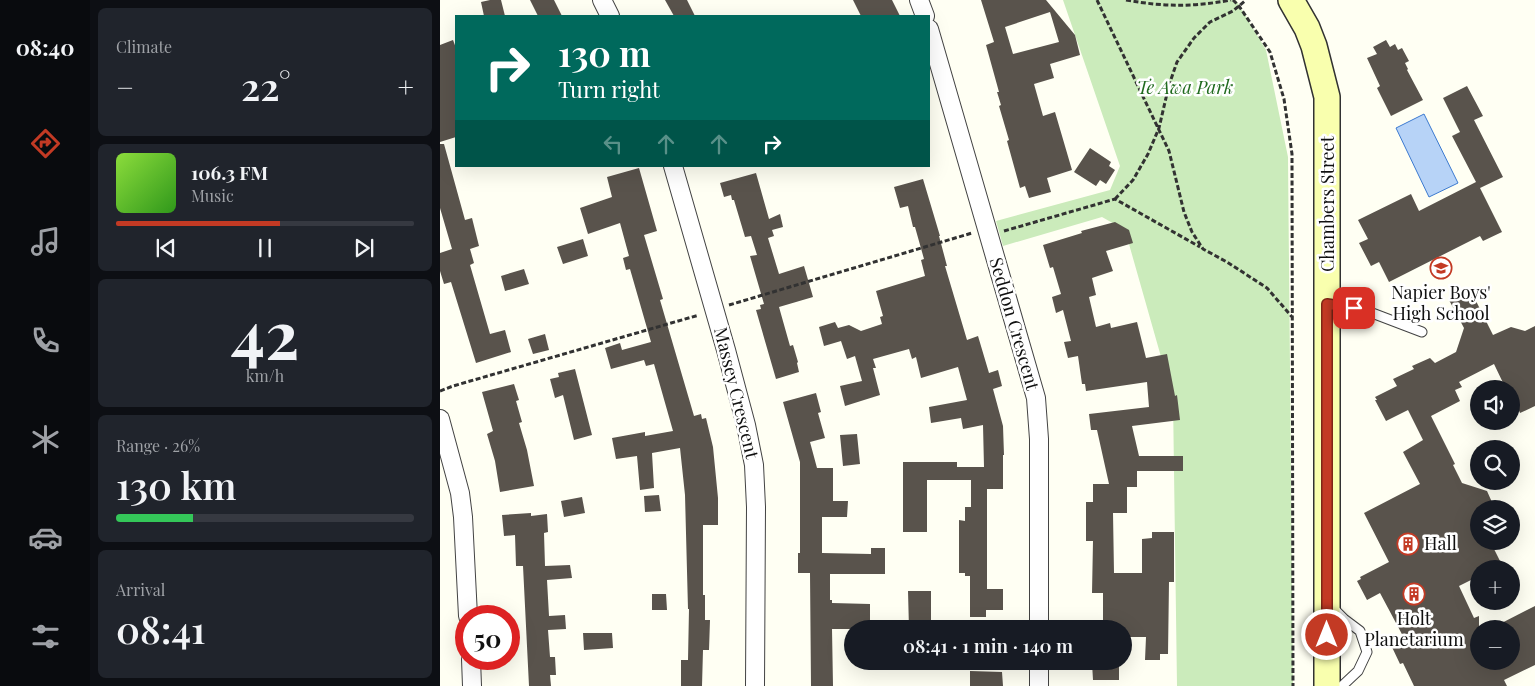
<!DOCTYPE html>
<html lang="en">
<head>
<meta charset="utf-8">
<style>
	:root { --surface:#171b24; --page:#20242c; --text:#f1f3f6; --muted:#9ea1a6; --line:#363941; --accent:#c33a24 }
	body { margin:0; font-family:"Playfair Display",serif; background:var(--page); color:var(--text); height:100vh; display:flex; flex-direction:column; font-size:19px; white-space:nowrap }
	* { box-sizing:border-box; margin:0 }
	p { font-size:16px; color:var(--muted) }
	.icon { flex:none; width:28px; height:28px; fill:none; stroke:currentColor; stroke-width:2; stroke-linecap:round; stroke-linejoin:round }
	.map { position:relative; flex:1; overflow:hidden }
	.drawer { display:flex; flex-direction:column; gap:8px; padding:8px; background:#0d0f14; width:350px }
	.drawer>* { flex:none }
	.top-card { position:absolute; left:15px; top:15px; width:475px; height:152px; border-radius:0px; box-shadow:0 5px 20px #0002; background:#00695c; color:#fff; overflow:hidden }
	.controls { position:absolute; left:1030px; top:380px; display:grid; gap:10px }
	.controls a { display:grid; place-items:center; width:50px; height:50px; border-radius:50%; background:var(--surface); box-shadow:0 5px 20px #0002; font-size:25px }
	.speed { position:absolute; left:15px; top:605px; display:flex; gap:10px; font-size:25px; font-weight:700; text-align:center }
	.speed>* { display:grid; place-content:center; width:65px; height:65px; border-radius:50%; background:var(--surface); box-shadow:0 5px 20px #0002; line-height:1 }
	.speed .limit { border:8px solid #d22; background:#fff; color:#111 }
	.pin { position:absolute; display:grid; place-items:center; width:42px; height:42px; color:#fff; margin:-21px; border-radius:10px; box-shadow:0 2px 8px #0006 }
	.me { position:absolute; width:55px; margin:-28px; rotate:0deg; stroke-linejoin:round; filter:drop-shadow(0 0 4px #0008) }
	.turn { display:flex; align-items:center; gap:18px; height:105px; padding:0 20px; font-size:22px }
	.turn .icon { width:65px; height:65px; stroke-width:2.5 }
	.turn b { display:block; font-size:35px; line-height:42px }
	.lanes { display:flex; align-items:center; height:48px; padding:0 20px; background:#0003; justify-content:center; gap:25px; direction:ltr }
	.lanes .off { opacity:.35 }
	.big { font-size:38px; font-weight:600; line-height:1.1 }
	.drawer .widget { flex:1; display:flex; flex-direction:column; justify-content:center; gap:8px; min-width:0; padding:0 18px; border-radius:8px; background:var(--page) }
	.drawer .dial { align-items:center; gap:0 }
	.dial b { font-size:65px; line-height:1 }
	.song { display:flex; align-items:center; gap:15px }
	.cover { width:60px; height:60px; border-radius:8px; background:linear-gradient(135deg,hsl(90 70% 55%),hsl(110 70% 35%)) }
	.played { height:5px; border-radius:2px; background:linear-gradient(90deg,var(--accent) 55%,var(--line) 55%) }
	.keys { display:flex; justify-content:space-around; direction:ltr }
	.heat { display:flex; justify-content:space-between; align-items:center; font-size:28px; direction:ltr }
	.charge { height:8px; border-radius:4px; background:linear-gradient(90deg,#34c759 26%,var(--line) 0) }
	.trip { position:absolute; left:404px; top:620px; width:288px; height:50px; border-radius:25px; background:var(--surface); box-shadow:0 5px 20px #0002; font-weight:600; line-height:50px; text-align:center }
	main { display:flex; flex:1; min-height:0 }
	.tab-bar { display:flex; flex-direction:column; width:90px; justify-content:space-around; align-items:center; background:#090b0e; color:var(--muted) }
	.tab-bar .icon { width:35px; height:35px }
	.tab-bar .selected { color:var(--accent) }
	.tab-bar b { font-size:22px; color:var(--text) }
	.map>svg:first-child { display:block }
	.green { fill:#cbebbb }
	.water { fill:#b7d3f7; stroke:#3c7ad0 }
	.building { fill:#59534c; fill-rule:evenodd }
	.lines { fill:none; stroke-linecap:round; stroke-linejoin:round }
	.lane-casing { stroke:#434343; stroke-width:11 }
	.street-casing { stroke:#434343; stroke-width:20 }
	.secondary-casing { stroke:#323232; stroke-width:28 }
	.path { stroke:#323232; stroke-width:3; stroke-dasharray:5 2.5; stroke-linecap:butt }
	.lane { stroke:#fff; stroke-width:9 }
	.street { stroke:#fff; stroke-width:18 }
	.secondary { stroke:#f9ffae; stroke-width:25 }
	.route-casing { stroke:#7f2617; stroke-width:12 }
	.route { stroke:#c33a24; stroke-width:9 }
	.labels { text-anchor:middle; stroke-width:5; stroke-linejoin:round; paint-order:stroke }
	.park-label { font-size:18px; font-style:italic; fill:#206a1e; stroke:#fff }
	.street-label { font-size:18px; fill:#101010; stroke:#fff }
	.poi-label { font-size:18px; fill:#101010; stroke:#fff }
</style>
</head>
<body>
<main>
<nav class="tab-bar">
<b>08:40</b>
<svg class="icon selected" aria-label="directions" viewBox="0 0 24 24"><path d="M12 3l9 9-9 9-9-9zM9 14v-3h6M13 9l2 2-2 2"/></svg>
<svg class="icon" aria-label="music" viewBox="0 0 24 24"><path d="M9 18V5l10-2v13"/><circle cx="6" cy="18" r="3"/><circle cx="16" cy="16" r="3"/></svg>
<svg class="icon" aria-label="phone" viewBox="0 0 24 24"><path d="M5 4h4l2 5-3 2q2 4 5 5l2-3 5 2v4C11 20 4 13 5 4z"/></svg>
<svg class="icon" aria-label="climate" viewBox="0 0 24 24"><path d="M12 3v18M4 7l16 10M4 17L20 7"/></svg>
<svg class="icon" aria-label="car" viewBox="0 0 24 24"><path d="M5 17H2v-5l4-1 3-4h7l3 4 3 1v5h-3M9 17h6M6 11h13"/><circle cx="7" cy="17" r="2"/><circle cx="17" cy="17" r="2"/></svg>
<svg class="icon" aria-label="filters" viewBox="0 0 24 24"><path d="M4 7h16M4 17h16"/><circle cx="9" cy="7" r="2"/><circle cx="15" cy="17" r="2"/></svg>
</nav>
<section class="drawer">
<div class="widget"><p>Climate</p>
<div class="heat"><a>−</a><b class="big">22°</b><a>+</a></div>
</div>
<div class="widget">
<div class="song"><i class="cover"></i><div><b>106.3 FM</b><p>Music</p></div></div>
<div class="played"></div>
<div class="keys"><svg class="icon" aria-label="previous" viewBox="0 0 24 24"><path d="M18 5L8 12l10 7zM5 5v14"/></svg><svg class="icon" aria-label="pause" viewBox="0 0 24 24"><path d="M8 5v14M16 5v14"/></svg><svg class="icon" aria-label="next" viewBox="0 0 24 24"><path d="M6 5l10 7-10 7zM19 5v14"/></svg></div>
</div>
<div class="widget dial"><b>42</b><p>km/h</p></div>
<div class="widget"><p>Range · 26%</p><b class="big">130 km</b><div class="charge"></div></div>
<div class="widget"><p>Arrival</p><b class="big">08:41</b></div>
</section>
<div class="map">
<svg width="1095" height="686" viewBox="0 0 1095 686">
	<rect width="100%" height="100%" fill="#fffff3"/>
	<path class="green" d="M623,0h173l30,50 22,107 5,529h-116l-4,-287 -48,-169 -23,-13 -99,29 -7,-25 114,-31 10,-24z"/>
	<path class="water" d="M984,114l34,69 -29,14 -33,-69z"/>
	<path class="building" d="M50,0h11l4,16h-21l-3,-14z
		M90,0h24l8,16h-24z
		M225,0h22l8,16h-21z
		M413,0h39l8,16h-39z
		M541,0h65l29,35 5,20 -30,9 4,14 -20,6 9,32 12,-4 17,58 -25,8 4,14 -22,6 -4,-12 -5,2 -13,-47 2,-1 -10,-34 2,-1 -4,-13h2l-13,-47 8,-3zM610,12l9,30 -46,12 -8,-27z
		M13,40l3,8v89l-16,5v-97z
		M946,40l4,7 5,-3 3,6 4,-2 7,13 -4,2 3,6 -1,1 16,30 -32,16 -14,-28 3,-2 -13,-28 10,-4 -4,-7z
		M1027,86l16,30 -9,4 29,57 -23,11 22,44 -19,9 -3,-5 -91,46 -10,-20 -8,4 -12,-23 9,-4 -10,-19 53,-26 8,17 57,-29 -24,-46 8,-4 -17,-34z
		M0,144h4l21,76 7,-2 7,28 -9,3 4,14 -4,2 20,69 15,-4 6,22 -35,11 -25,-81 -7,2 -4,-13v-18l12,-4 -12,-41z
		M650,148l21,14 -2,4 6,4 -9,14 -6,-4 -4,6 -22,-14z
		M199,168l18,63 -13,4 19,64 -3,1 34,116 7,-2 1,5 4,-1 7,29 5,51v27h-15v70h2v25h5l-1,30h-6l-1,36h-21v-26h7l1,-51h-1l-3,-114 -5,-47 -28,5 2,35 -14,2 -3,-34 -21,3 -4,-21 33,-6v4l28,-5 -19,-67 -8,2 -2,-6 -33,9 -6,-21 15,-5 2,7 29,-8 -21,-73 -4,1 -3,-12 6,-2 -9,-33 -32,11 -8,-26 32,-11 -5,-20z
		M316,173l13,46 11,-5 3,13 -11,3 2,6 -6,2 11,36 25,-8 9,31 -34,10 11,39 3,-1 5,17 -1,1 2,9 -23,7 -20,-69 5,-1 -1,-4 4,-1 -14,-48 7,-1 -6,-19 -6,1 -11,-37h-2l-1,-5 -7,2 -4,-14z
		M483,179l17,57h-1l8,30h-2l22,74 11,-4 11,37 9,-3 4,16 -9,3 10,37 1,29h-1v34h-16v100h16v21h-17v7h-16v-41h-5v-3h-6v-53l6,1v-14h6v-27h-44v52h-24v-70h54v5h27l-1,-42 -20,4 -2,-11 -30,5 -2,-16 38,-7 -9,-33 -37,11 -5,-21 -4,2 -3,-10 -36,10 3,9h-3l7,27 -35,11 -5,-20 22,-5 -7,-25 -8,3 -6,-18 -17,5 -5,-19 16,-5 3,6 11,-3 12,6 21,-7 -2,-7 3,-1 -7,-25 49,-15 -4,-16 3,-1 -9,-32h-2l-5,-21 -8,2 -6,-21z
		M675,222l14,8 4,13 -27,8 7,20 -21,7 4,17 -7,2 7,30 14,-4 1,5 26,-6 9,36 21,-4 8,42 2,-1 3,25 -48,6 7,30h44v15h-46v16h-10v26h-14l1,60h28v-34l10,-1v-6h22v50h-5l-1,72h-8v6h-15l1,-23h-24v-8h-19v-36h-11l1,-52h-7v-39h7v-18h16l-12,-54h-6l-2,-16 60,-7 -2,-25 -61,9 -1,-7h-3l-4,-28 -10,2 -4,-16 7,-1 -8,-31 -7,3 -4,-16 9,-3 -8,-27 -3,1 -7,-23 39,-12 -1,-2z
		M143,239l5,17 -25,8 -6,-17z
		M84,269l5,15 -24,7 -4,-15z
		M1030,289l23,46 18,-8 14,4 10,-5v80l-15,7 -3,-7 -6,3v-20h-5l-12,-25 -35,18 3,5 -7,3 5,11 -29,15 24,48 -2,1 9,18 25,8 8,18h-16v32h6l2,6 5,-2 12,24h-25v7l-20,10 15,32 5,-2v24l-6,7 6,14h32v-32h-21l45,-23v59l-31,15 3,6h-93l-11,-23 -3,1 -9,-19 13,-7 -24,-45 -13,7 -10,-19 4,-2 -1,-2 29,-15 -25,-49 56,-29 -17,-32 20,-12 -15,-30 -22,11 -11,-21h2l-2,-3 22,-11 -4,-7 21,-10 -2,-3 18,-8 5,5 21,-11 8,-24 -15,-28z
		M105,334l4,16 -16,4 -5,-15z
		M135,369l17,66 -18,5 -11,-45 -8,3 -5,-19 9,-2 -1,-4z
		M74,384l5,16 -3,1 6,21 -3,1 8,27 7,36 -34,6 -5,-31 -8,-27 6,-3 -11,-39z
		M376,393l5,19 -3,1 7,25 -15,4 7,26h16v33h15l-1,16h-25v36l49,1v-6h14v26h-55v26h2v3l38,1v25h-38l1,57h-22l-1,-113h-12v-20h2v-91l-17,-60z
		M417,434l3,30 -17,2 -3,-31z
		M219,495l2,16 -16,1 -1,-16z
		M142,497l3,16 -21,4 -3,-16z
		M91,513v3l16,-2 1,18 -4,1 1,33 25,-1 2,13 -25,2 2,36 16,-1 1,14 -18,1 2,27h5l1,18h-6l1,11h-22l-6,-120h-7l-1,-31 -11,1 -2,-21z
		M468,591h23v38h-22z
		M212,594h14l1,16h-15z
		M143,633h29l1,15 -29,2z
		M657,661h22v19h-26l-1,-17h5z
		M530,671l32,1 1,14h-33z"/>
	<g class="lines">
		<g class="lane-casing">
			<path id="lane" d="M887,304l32,4 63,24
				M892,607l12,12 16,12 7,21 -9,19 -16,15"/>
		</g>
		<g class="street-casing">
			<path id="street" d="M162,0l8,16
				M479,0l6,16
				M489,29l107,369 3,41v190
				M233,166l53,184 20,75 8,40 2,42 -1,179
				M0,419l20,74 3,24 5,99
				M31,659l1,27
				M599,686v-25"/>
		</g>
		<g class="secondary-casing">
			<path id="secondary" d="M851,0l16,28 7,18 13,51v589"/>
		</g>
		<path class="path" d="M657,0l72,151 15,61 8,20 11,17 24,13 40,26 26,30
			M686,0c39,7 67,7 105,0
			M793,0l6,6 31,46 14,47 8,55 1,532
			M675,199l18,-19 15,-26 11,-26 10,-43 8,-23 17,-24 16,-16 23,-11 13,-11
			M564,231l111,-32 85,48
			M289,305l243,-72
			M0,391l13,-5 246,-71"/>
		<use href="#lane" class="lane"/>
		<use href="#street" class="street"/>
		<use href="#secondary" class="secondary"/>
	</g>
	<g class="lines">
		<g class="route-casing">
			<path id="route" d="M887,635v-331l27,4"/>
		</g>
		<use href="#route" class="route"/>
	</g>
	<defs>
		<g id="school-ring" transform="scale(1.125)"><circle r="9.5" fill="#fff" stroke="#c33a24" stroke-width="1.5"/><path d="M0-5L7-2L0 1L-7-2ZM-4 1L0 2.5L4 1V4Q0 6-4 4Z" fill="#c33a24"/></g>
		<g id="building-ring" transform="scale(1.125)"><circle r="9.5" fill="#fff" stroke="#c33a24" stroke-width="1.5"/><path d="M-4-6H4V6H1V3H-1V6H-4ZM-2.5-4.3h1.7v1.8h-1.7ZM.8-4.3h1.7v1.8H.8ZM-2.5-1h1.7V.8h-1.7ZM.8-1h1.7V.8H.8Z" fill="#c33a24"/></g>
	</defs>
	<g fill-rule="evenodd">
		<use href="#school-ring" x="1001" y="268"/>
		<use href="#building-ring" x="968" y="544"/>
		<use href="#building-ring" x="974" y="594"/>
	</g>
	<g class="labels">
		<g class="park-label">
			<text x="745" y="94">Te Awa Park</text>
		</g>
		<g class="street-label">
			<text transform="translate(888 204) rotate(-90)" y="6">Chambers Street</text>
			<text transform="translate(574 324) rotate(74)" y="6">Seddon Crescent</text>
			<text transform="translate(296 393) rotate(76)" y="6">Massey Crescent</text>
		</g>
		<g class="poi-label">
			<text x="1001" y="299">Napier Boys'<tspan x="1001" dy="21">High School</tspan></text>
			<text x="984" y="550" text-anchor="start">Hall</text>
			<text x="974" y="625">Holt<tspan x="974" dy="21">Planetarium</tspan></text>
		</g>
	</g>
</svg>
<div class="controls">
<a><svg class="icon" aria-label="sound" viewBox="0 0 24 24"><path d="M4 9h4l5-4v14l-5-4H4zM17 9q2 3 0 6"/></svg></a>
<a><svg class="icon" aria-label="search" viewBox="0 0 24 24"><circle cx="10" cy="10" r="6"/><path d="M15 15l6 6"/></svg></a>
<a><svg class="icon" aria-label="layers" viewBox="0 0 24 24"><path d="M12 4l9 5-9 5-9-5zM3 14l9 5 9-5"/></svg></a>
<a>+</a>
<a>−</a>
</div>
<div class="speed"><div class="limit">50</div></div>
<div class="pin" style="left:914px;top:308px;background:#d93025"><svg class="icon" aria-label="arrive" viewBox="0 0 24 24"><path d="M6 21V4h12l-3 4 3 4H6"/></svg></div>
<svg class="me" style="left:887px;top:635px" viewBox="-20 -20 40 40"><circle r="17" fill="#c33a24" stroke="#fff" stroke-width="3"/><path d="M0-11L8 9 0 5-8 9z" fill="#fff"/></svg>
<div class="trip">08:41 · 1 min · 140 m</div>
<div class="top-card">
<div class="turn"><svg class="icon" aria-label="right" viewBox="0 0 24 24"><path d="M7 20v-9h11M14 6l5 5-5 5"/></svg><div><b>130 m</b>Turn right</div></div>
<div class="lanes"><svg class="icon off" aria-label="left" viewBox="0 0 24 24"><path d="M17 20v-9H6M10 6l-5 5 5 5"/></svg><svg class="icon off" aria-label="ahead" viewBox="0 0 24 24"><path d="M12 20V5M6 11l6-6 6 6"/></svg><svg class="icon off" aria-label="ahead" viewBox="0 0 24 24"><path d="M12 20V5M6 11l6-6 6 6"/></svg><svg class="icon" aria-label="right" viewBox="0 0 24 24"><path d="M7 20v-9h11M14 6l5 5-5 5"/></svg></div>
</div>
</div>
</main>
</body>
</html>
